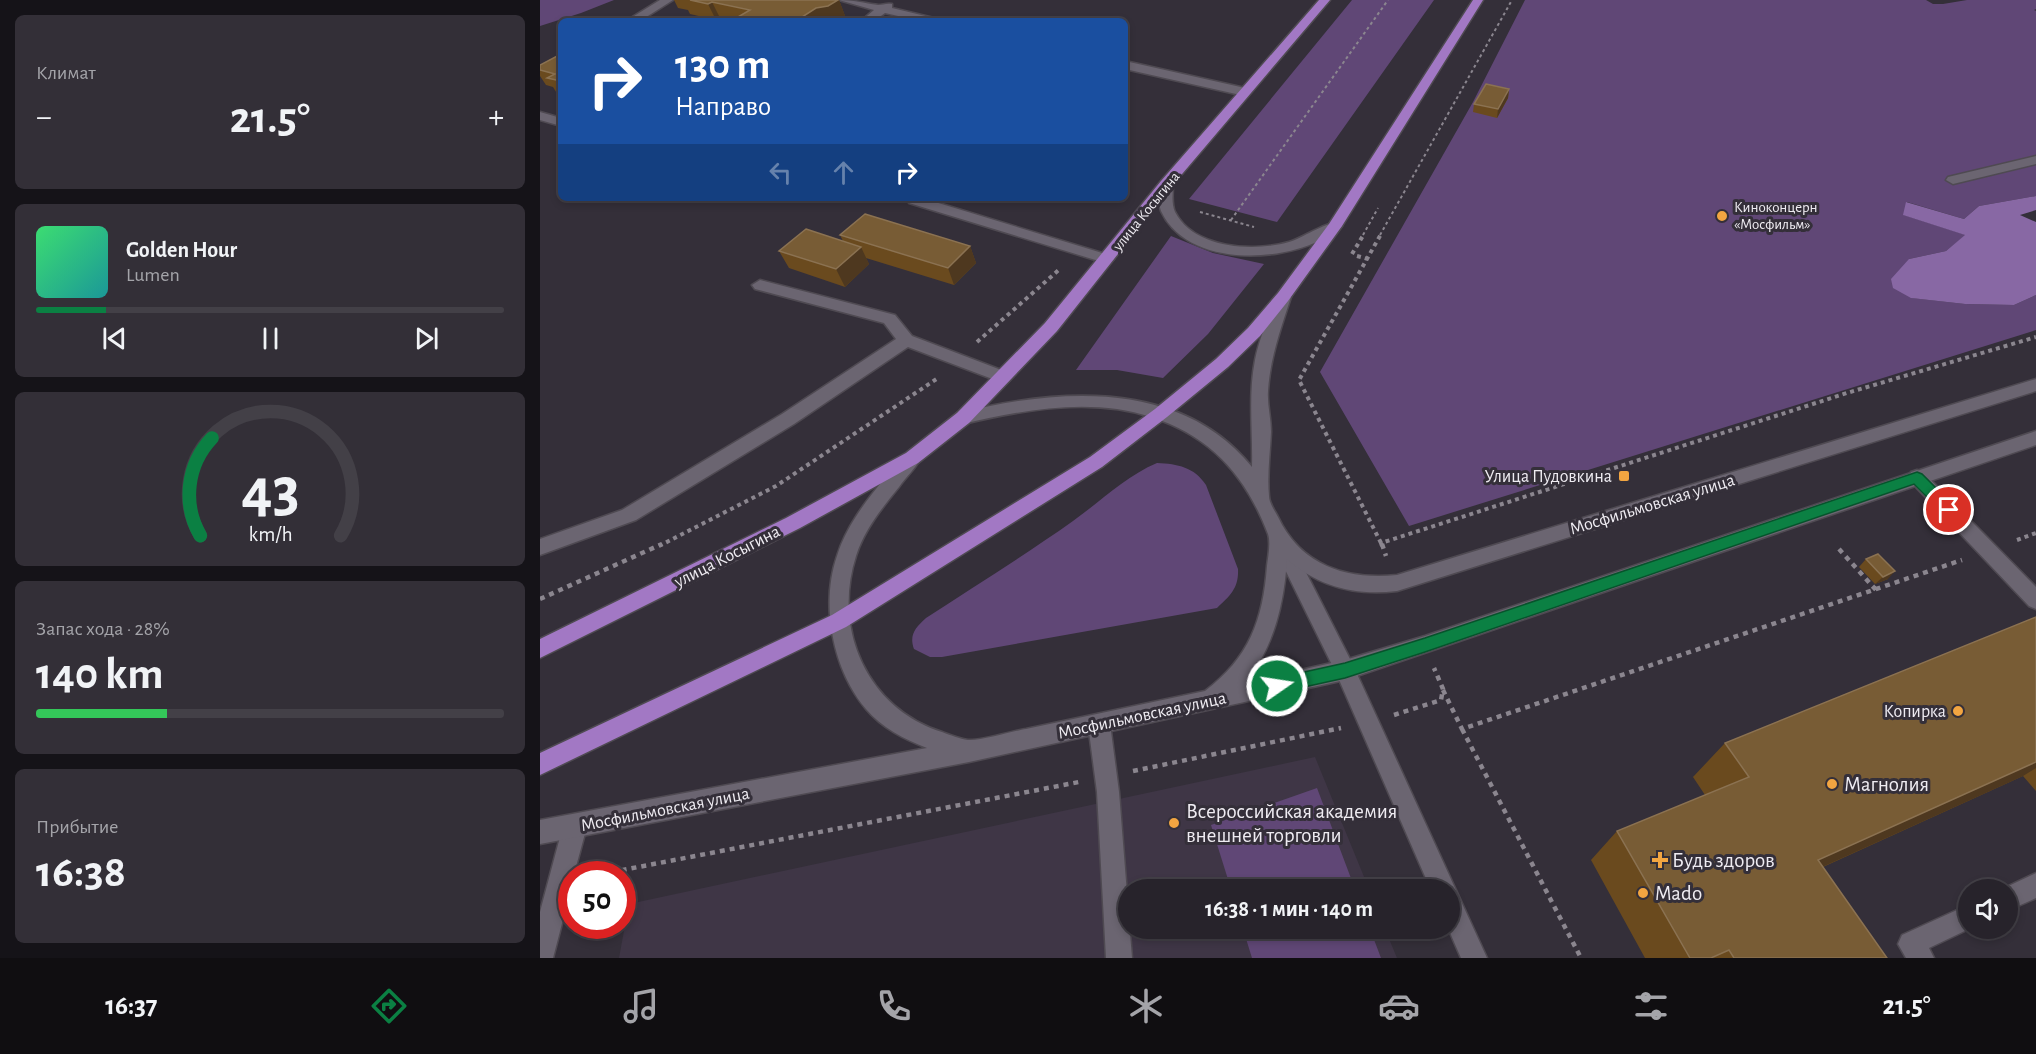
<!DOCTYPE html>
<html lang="ru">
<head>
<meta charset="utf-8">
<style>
	:root { --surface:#27232b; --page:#332f37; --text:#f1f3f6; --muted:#a4a4a9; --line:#434047; --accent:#0b8043 }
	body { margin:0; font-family:"Alegreya Sans",sans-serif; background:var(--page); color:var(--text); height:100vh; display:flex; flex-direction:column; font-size:22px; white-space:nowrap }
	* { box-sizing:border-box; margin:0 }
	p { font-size:20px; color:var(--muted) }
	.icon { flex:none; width:33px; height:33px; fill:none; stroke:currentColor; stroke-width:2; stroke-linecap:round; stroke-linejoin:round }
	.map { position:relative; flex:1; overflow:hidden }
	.side { display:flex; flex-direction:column; gap:15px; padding:15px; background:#151318; width:540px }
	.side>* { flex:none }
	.banner { position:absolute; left:18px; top:18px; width:570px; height:183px; border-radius:9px; box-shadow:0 3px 9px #0003,0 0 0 2px var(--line); background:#1a4fa0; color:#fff; overflow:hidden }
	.fabs { position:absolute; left:1418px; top:879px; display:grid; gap:12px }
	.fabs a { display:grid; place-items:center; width:60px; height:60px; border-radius:50%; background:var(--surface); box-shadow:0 3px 9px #0003,0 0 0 2px var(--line); font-size:30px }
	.speed { position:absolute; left:18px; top:861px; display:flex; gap:12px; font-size:30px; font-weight:700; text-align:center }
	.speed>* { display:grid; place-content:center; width:78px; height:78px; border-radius:50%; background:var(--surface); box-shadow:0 3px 9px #0003,0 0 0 2px var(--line); line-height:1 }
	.speed .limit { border:9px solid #d22; background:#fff; color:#111 }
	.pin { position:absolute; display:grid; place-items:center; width:51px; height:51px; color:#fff; margin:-26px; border:3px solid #fff; border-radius:50%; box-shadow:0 2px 6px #0007 }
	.me { position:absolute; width:66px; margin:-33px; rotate:77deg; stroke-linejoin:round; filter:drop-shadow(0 0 4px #0008) }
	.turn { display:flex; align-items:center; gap:21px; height:126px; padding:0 18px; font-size:27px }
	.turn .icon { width:78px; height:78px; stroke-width:2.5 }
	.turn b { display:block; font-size:42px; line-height:51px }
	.lanes { display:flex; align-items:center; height:57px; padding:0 18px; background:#0003; justify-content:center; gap:30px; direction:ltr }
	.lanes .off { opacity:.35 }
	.big { font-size:45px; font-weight:700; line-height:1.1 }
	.side .widget { flex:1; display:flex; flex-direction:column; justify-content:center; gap:9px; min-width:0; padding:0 21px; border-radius:9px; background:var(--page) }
	.side .dial { align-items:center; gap:0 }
	.dial svg { height:156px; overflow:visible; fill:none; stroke:var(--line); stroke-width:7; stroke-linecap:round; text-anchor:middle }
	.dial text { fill:var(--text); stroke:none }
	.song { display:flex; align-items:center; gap:18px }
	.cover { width:72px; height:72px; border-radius:9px; background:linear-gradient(135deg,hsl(140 70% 55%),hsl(180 70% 35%)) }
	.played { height:6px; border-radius:3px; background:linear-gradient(90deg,var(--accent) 15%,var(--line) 15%) }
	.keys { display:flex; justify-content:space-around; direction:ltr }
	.heat { display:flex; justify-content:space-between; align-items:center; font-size:33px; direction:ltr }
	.charge { height:9px; border-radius:4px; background:linear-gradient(90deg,#34c759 28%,var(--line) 0) }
	.trip { position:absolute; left:578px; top:879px; width:342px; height:60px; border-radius:30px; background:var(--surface); box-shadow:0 3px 9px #0003,0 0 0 2px var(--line); font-weight:700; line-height:60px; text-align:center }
	.dock { display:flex; height:96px; justify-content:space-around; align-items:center; background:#100e11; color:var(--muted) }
	.dock .icon { width:42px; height:42px }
	.dock .selected { color:var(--accent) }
	.dock b { font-size:27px; color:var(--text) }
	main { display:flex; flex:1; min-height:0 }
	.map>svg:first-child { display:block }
	.built { fill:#3f3646 }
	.green { fill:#604776 }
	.water { fill:#8868a4 }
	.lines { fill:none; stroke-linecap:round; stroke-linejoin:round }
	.service-casing { stroke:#4f4a52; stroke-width:3 }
	.minor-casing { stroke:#4f4a52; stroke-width:3 }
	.secondary-casing { stroke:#4f4a52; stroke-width:3 }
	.primary-casing { stroke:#4f4a52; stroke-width:3 }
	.path-far2 { stroke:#8b868f; stroke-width:2; stroke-dasharray:3 3; stroke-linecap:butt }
	.path-far1 { stroke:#8b868f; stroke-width:4; stroke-dasharray:4 4; stroke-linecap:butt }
	.path { stroke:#8b868f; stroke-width:4.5; stroke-dasharray:5 5; stroke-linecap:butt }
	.service { fill:#6b6571; fill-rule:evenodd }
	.minor { fill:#6b6571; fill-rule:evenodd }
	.secondary { fill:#6b6571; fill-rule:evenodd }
	.primary { fill:#a278c4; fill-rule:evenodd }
	.wall { fill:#6a4a1e }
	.shaded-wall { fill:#4e381f }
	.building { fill:#785c35; stroke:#8b7252; stroke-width:1.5 }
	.route { fill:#0b8043; stroke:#07532c; stroke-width:1.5 }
	.poi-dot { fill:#f2a541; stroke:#342f39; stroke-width:2 }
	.labels { text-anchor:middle; stroke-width:6; stroke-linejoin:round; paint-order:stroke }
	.far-poi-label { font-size:15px; fill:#efecf2; stroke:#342f39; text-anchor:start }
	.far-street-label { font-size:15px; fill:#efecf2; stroke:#342f39 }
	.poi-label { font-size:18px; fill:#efecf2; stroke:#342f39; text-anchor:end }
	.street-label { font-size:18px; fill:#efecf2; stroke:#342f39 }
	.near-poi-label { font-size:21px; fill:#efecf2; stroke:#342f39; text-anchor:start }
</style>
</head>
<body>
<main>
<section class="side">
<div class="widget"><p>Климат</p>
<div class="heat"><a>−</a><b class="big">21.5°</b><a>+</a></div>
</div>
<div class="widget">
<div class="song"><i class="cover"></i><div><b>Golden Hour</b><p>Lumen</p></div></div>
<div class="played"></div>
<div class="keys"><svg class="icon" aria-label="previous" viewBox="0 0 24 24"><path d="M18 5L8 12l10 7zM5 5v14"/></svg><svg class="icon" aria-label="pause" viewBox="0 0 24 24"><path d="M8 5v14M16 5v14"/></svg><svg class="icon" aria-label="next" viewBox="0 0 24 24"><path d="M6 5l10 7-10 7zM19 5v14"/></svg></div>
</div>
<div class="widget dial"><svg viewBox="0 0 100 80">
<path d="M14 69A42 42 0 1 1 86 69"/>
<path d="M14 69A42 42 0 0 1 20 19" stroke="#0b8043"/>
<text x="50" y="56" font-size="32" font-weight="700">43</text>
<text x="50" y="72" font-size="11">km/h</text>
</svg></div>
<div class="widget"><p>Запас хода · 28%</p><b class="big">140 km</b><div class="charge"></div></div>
<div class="widget"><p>Прибытие</p><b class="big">16:38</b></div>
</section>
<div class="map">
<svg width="1496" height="958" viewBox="0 0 1496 958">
	<rect width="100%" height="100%" fill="#342f39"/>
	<path class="built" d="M775,757l54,132 -241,1v38l257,1 12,29h-778l10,-54z"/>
	<path class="green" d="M0,0h74l-33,13 -41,13z
		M812,0h82l-157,222 -88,-23z
		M985,0h401l7,4h10l24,-4h69v9l-2,1 2,1v185l-57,10 -15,13 -57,-17 -3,13 62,20 -20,16 -37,8 3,39 53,6 49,1 22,-10v35l-627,196 -89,-154 153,-270z
		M631,236l42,17 51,11 -56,70 -45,44 -46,-8h-41z
		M617,463c21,1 37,4 49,22l32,84c1,19 -8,27 -21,39l-275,49h-12l-16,-8c-5,-14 1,-21 12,-31 49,-32 99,-63 147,-97 28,-20 53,-45 84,-58z
		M777,788l38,101h-124l-20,-64z
		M703,929h127l11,29h-129z"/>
	<path class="water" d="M1496,196v14l-16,5 16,7v73l-22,10 -49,-1 -54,-6 -18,-10 -2,-9 18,-20 37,-8 19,-16 -62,-20 3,-13 58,17 15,-13z"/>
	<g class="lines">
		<g class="service-casing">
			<path id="service" d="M120,0h13l-33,21h-14z
				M299,0c14,0 25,3 39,5 5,0 8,-2 14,-1v4l46,11 2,2h-20l-35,-8 -11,8h-13l13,-11z
				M585,61l120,27 6,4 -6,4 -120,-27z
				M0,112l21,6v8l-21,-6z
				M1496,156v8l-83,20 -7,-4 2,-3z
				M368,198h14l190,58 2,3 -7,5 -5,-2 -193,-59z
				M220,280l135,35 17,21 97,37 2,4 -2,4 -6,2 -95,-36 -114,77 -158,96 -96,35v-16l82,-29 160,-96 114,-75 -12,-16 -129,-34 -3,-4z
				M1377,470l6,2 113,115v22l-7,-3 -118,-124 -3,-5 3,-5z
				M559,714l8,3 3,7 9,68 13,166h-26l-9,-166 -9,-68 3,-7z
				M35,814l8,4 4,8 -13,48h-2v11l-19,73h-13v-46l23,-86 4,-8z
				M1496,873v25l-29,13v-21h-7z
				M1428,905v23h3l-42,20 5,10h-28l-8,-14 4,-9z"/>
		</g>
		<g class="minor-casing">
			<path id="minor" d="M626,180l7,4c0,9 -2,19 2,28 19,37 79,40 114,30 14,-4 39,-22 51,-19l2,3c-5,7 -15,11 -23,15 -46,22 -133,24 -158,-30 -3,-8 -2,-18 -2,-27z
				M740,533l7,2 65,128 135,295h-26l-13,-30 1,-38h-18l-94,-215 -66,-134 2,-6z"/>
		</g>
		<g class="secondary-casing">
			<path id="secondary" d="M743,292l8,5c-10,31 -21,61 -23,94 -1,13 3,27 3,41 -1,21 -4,44 -2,64 0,7 6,15 9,21 23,49 69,63 119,58l639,-196v12l-639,200c-42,5 -78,-4 -110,-32 -3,45 -13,87 -41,123l99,-22 80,-24 611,-205v14l-691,235 -376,82 -429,82v-24l387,-72c-23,-9 -45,-20 -61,-39 -33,-39 -46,-104 -29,-153 9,-29 28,-54 48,-78 8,-10 18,-30 33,-25l3,5c-6,11 -15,19 -22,29 -17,21 -35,43 -43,69 -24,74 12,153 86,176 8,3 18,7 26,8 13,1 45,-9 58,-11 60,-13 119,-25 179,-38 44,-33 58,-71 62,-125 1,-9 4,-23 1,-32 -22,-58 -57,-98 -117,-117 -60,-20 -129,-7 -188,7l-6,-1 -3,-5 3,-5 6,-1c98,-24 219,-32 289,55 1,-35 -4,-72 3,-107 4,-21 14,-43 20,-63z"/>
		</g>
		<g class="primary-casing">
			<path id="primary" d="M779,0h11l-159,187 -114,144 -88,92 -51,40 -118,65 -260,130v-19l246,-121 120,-65 51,-40 88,-90 116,-142z
				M933,0h10l-141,226 -54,75 -28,35 -32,31 -61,50 -65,50 -256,160 -306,148v-22l292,-138 258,-158 65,-48 61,-50 32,-31 30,-35 51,-69z"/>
		</g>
		<path class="path-far2" d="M660,212l54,15
			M691,220l157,-220
			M823,235l15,-27
			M840,235l132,-235"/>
		<path class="path-far1" d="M812,254l12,-20
			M817,256l11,3
			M437,342l84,-74
			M1477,540l19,-7
			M841,543l-82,-163 82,-146
			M119,546l117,-60 162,-108
			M842,546l-1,-3 466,-150 189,-56"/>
		<path class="path" d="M842,544l4,12
			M1299,549l37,41
			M0,599l122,-55
			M903,690l19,39 500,-169
			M854,715l47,-15 2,-11 -9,-21
			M922,729l119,229
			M593,771l208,-43
			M62,874l477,-92"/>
		<use href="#service" class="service"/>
		<use href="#minor" class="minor"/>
		<use href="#secondary" class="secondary"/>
		<use href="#primary" class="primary"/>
	</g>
	<path class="wall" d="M134,0h165l6,16 -8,5h-106l-11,-3 -4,2 -26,-6 -2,-4 -10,-2z
		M21,54v41h-3l-5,-8 -7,-2 -6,-9v-11z
		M969,89l-1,9 -11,20 -24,-6 1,-8z
		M300,235l130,11 6,17 -22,22 -88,-27 3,6 -24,23 -56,-19 -10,-17 64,-10z
		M1326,559l22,20 -13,5 -16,-17z
		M1496,617v174l-13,-15 -200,91 64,91h-242l-54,-98 26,-29 88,-36 -12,-18 32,-34z"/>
	<path class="shaded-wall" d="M299,0l6,16 -8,5h-41l20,-13z
		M172,2l8,16 -4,2 -8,-16z
		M969,89l-1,9 -11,20 1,-9z
		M430,246l6,17 -22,22 -6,-17z
		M321,247l8,17 -24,23 -9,-18z
		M1355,571l-7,8 -13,5 8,-7z
		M1496,762v6l-13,8 -247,112 42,-28z"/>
	<path class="building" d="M150,0h148l-10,6 -12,2 -20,13h-65l19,-11 -38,-8 -4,2z
		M21,54v27l-14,-3 8,-4 -15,-4v-5z
		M946,84l23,5 -11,20 -24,-5z
		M325,214l105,32 -22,22 -108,-33z
		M266,229l55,18 -25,22 -57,-18z
		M1338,554l17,17 -12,6 -17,-18z
		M1496,617v145l-218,98 69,98h-153l-5,-8 -18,8h-21l-73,-127 132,-54 -24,-34z"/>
	<path class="route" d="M1377,472l5,2 32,32 2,4 -2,4h-10l-30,-30 -489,168 -80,26 -68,15 -6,-2 -2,-5 2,-6 6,-2 68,-15 80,-25z"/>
	<g class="poi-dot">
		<circle cx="1182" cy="216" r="6"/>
		<rect x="1078" y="470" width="12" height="12" rx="3"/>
		<circle cx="1418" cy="711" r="6"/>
		<circle cx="1292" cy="784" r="6"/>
		<circle cx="634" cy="823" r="6"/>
		<path d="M1117 851h6v6h6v6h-6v6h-6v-6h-6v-6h6z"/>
		<circle cx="1103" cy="893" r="6"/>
	</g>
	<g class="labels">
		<g class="far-poi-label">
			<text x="1194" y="212">Киноконцерн<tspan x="1194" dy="17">«Мосфильм»</tspan></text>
		</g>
		<g class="far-street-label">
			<text transform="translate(606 211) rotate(-51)" y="5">улица Косыгина</text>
		</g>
		<g class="poi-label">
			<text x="1072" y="482">Улица Пудовкина</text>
			<text x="1406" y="717">Копирка</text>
		</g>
		<g class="street-label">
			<text transform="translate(1112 504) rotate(-17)" y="6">Мосфильмовская улица</text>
			<text transform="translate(187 556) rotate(-27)" y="6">улица Косыгина</text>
			<text transform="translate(602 715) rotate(-12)" y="6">Мосфильмовская улица</text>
			<text transform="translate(125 809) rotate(-11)" y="6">Мосфильмовская улица</text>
		</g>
		<g class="near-poi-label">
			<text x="1304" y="791">Магнолия</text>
			<text x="646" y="818">Всероссийская академия<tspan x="646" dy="24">внешней торговли</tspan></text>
			<text x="1132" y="867">Будь здоров</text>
			<text x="1115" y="900">Mado</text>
		</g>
	</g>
</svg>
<div class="fabs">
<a><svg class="icon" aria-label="sound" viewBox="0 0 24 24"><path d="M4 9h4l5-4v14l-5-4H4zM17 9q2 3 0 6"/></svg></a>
</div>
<div class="speed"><div class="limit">50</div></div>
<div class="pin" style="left:1409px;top:510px;background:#d93025"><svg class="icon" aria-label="arrive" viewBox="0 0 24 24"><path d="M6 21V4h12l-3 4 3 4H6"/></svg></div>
<svg class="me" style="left:737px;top:686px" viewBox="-20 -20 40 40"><circle r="17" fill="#0b8043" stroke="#fff" stroke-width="3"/><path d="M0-11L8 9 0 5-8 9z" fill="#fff"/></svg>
<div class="trip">16:38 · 1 мин · 140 m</div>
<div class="banner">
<div class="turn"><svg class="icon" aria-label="right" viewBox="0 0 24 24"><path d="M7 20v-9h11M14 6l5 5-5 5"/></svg><div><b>130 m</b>Направо</div></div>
<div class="lanes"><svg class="icon off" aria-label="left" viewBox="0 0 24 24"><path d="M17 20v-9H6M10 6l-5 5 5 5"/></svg><svg class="icon off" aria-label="ahead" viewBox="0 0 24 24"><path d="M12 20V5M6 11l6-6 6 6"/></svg><svg class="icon" aria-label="right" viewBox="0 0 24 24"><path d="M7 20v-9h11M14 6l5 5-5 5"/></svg></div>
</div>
</div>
</main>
<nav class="dock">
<b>16:37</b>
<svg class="icon selected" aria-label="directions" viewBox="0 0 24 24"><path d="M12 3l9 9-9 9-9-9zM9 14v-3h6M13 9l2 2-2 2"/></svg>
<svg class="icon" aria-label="music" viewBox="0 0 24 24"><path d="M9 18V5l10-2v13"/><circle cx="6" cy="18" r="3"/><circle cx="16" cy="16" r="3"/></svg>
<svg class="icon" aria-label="phone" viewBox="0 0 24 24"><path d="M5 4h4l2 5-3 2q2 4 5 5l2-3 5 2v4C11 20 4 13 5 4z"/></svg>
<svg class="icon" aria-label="climate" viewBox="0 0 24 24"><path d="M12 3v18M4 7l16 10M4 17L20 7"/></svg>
<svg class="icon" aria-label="car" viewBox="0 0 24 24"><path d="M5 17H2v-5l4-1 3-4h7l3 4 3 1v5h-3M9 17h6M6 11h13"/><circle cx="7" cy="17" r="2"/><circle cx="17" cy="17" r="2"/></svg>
<svg class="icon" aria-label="filters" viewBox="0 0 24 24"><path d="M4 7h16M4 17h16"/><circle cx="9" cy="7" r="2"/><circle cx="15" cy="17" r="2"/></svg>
<b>21.5°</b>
</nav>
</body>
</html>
